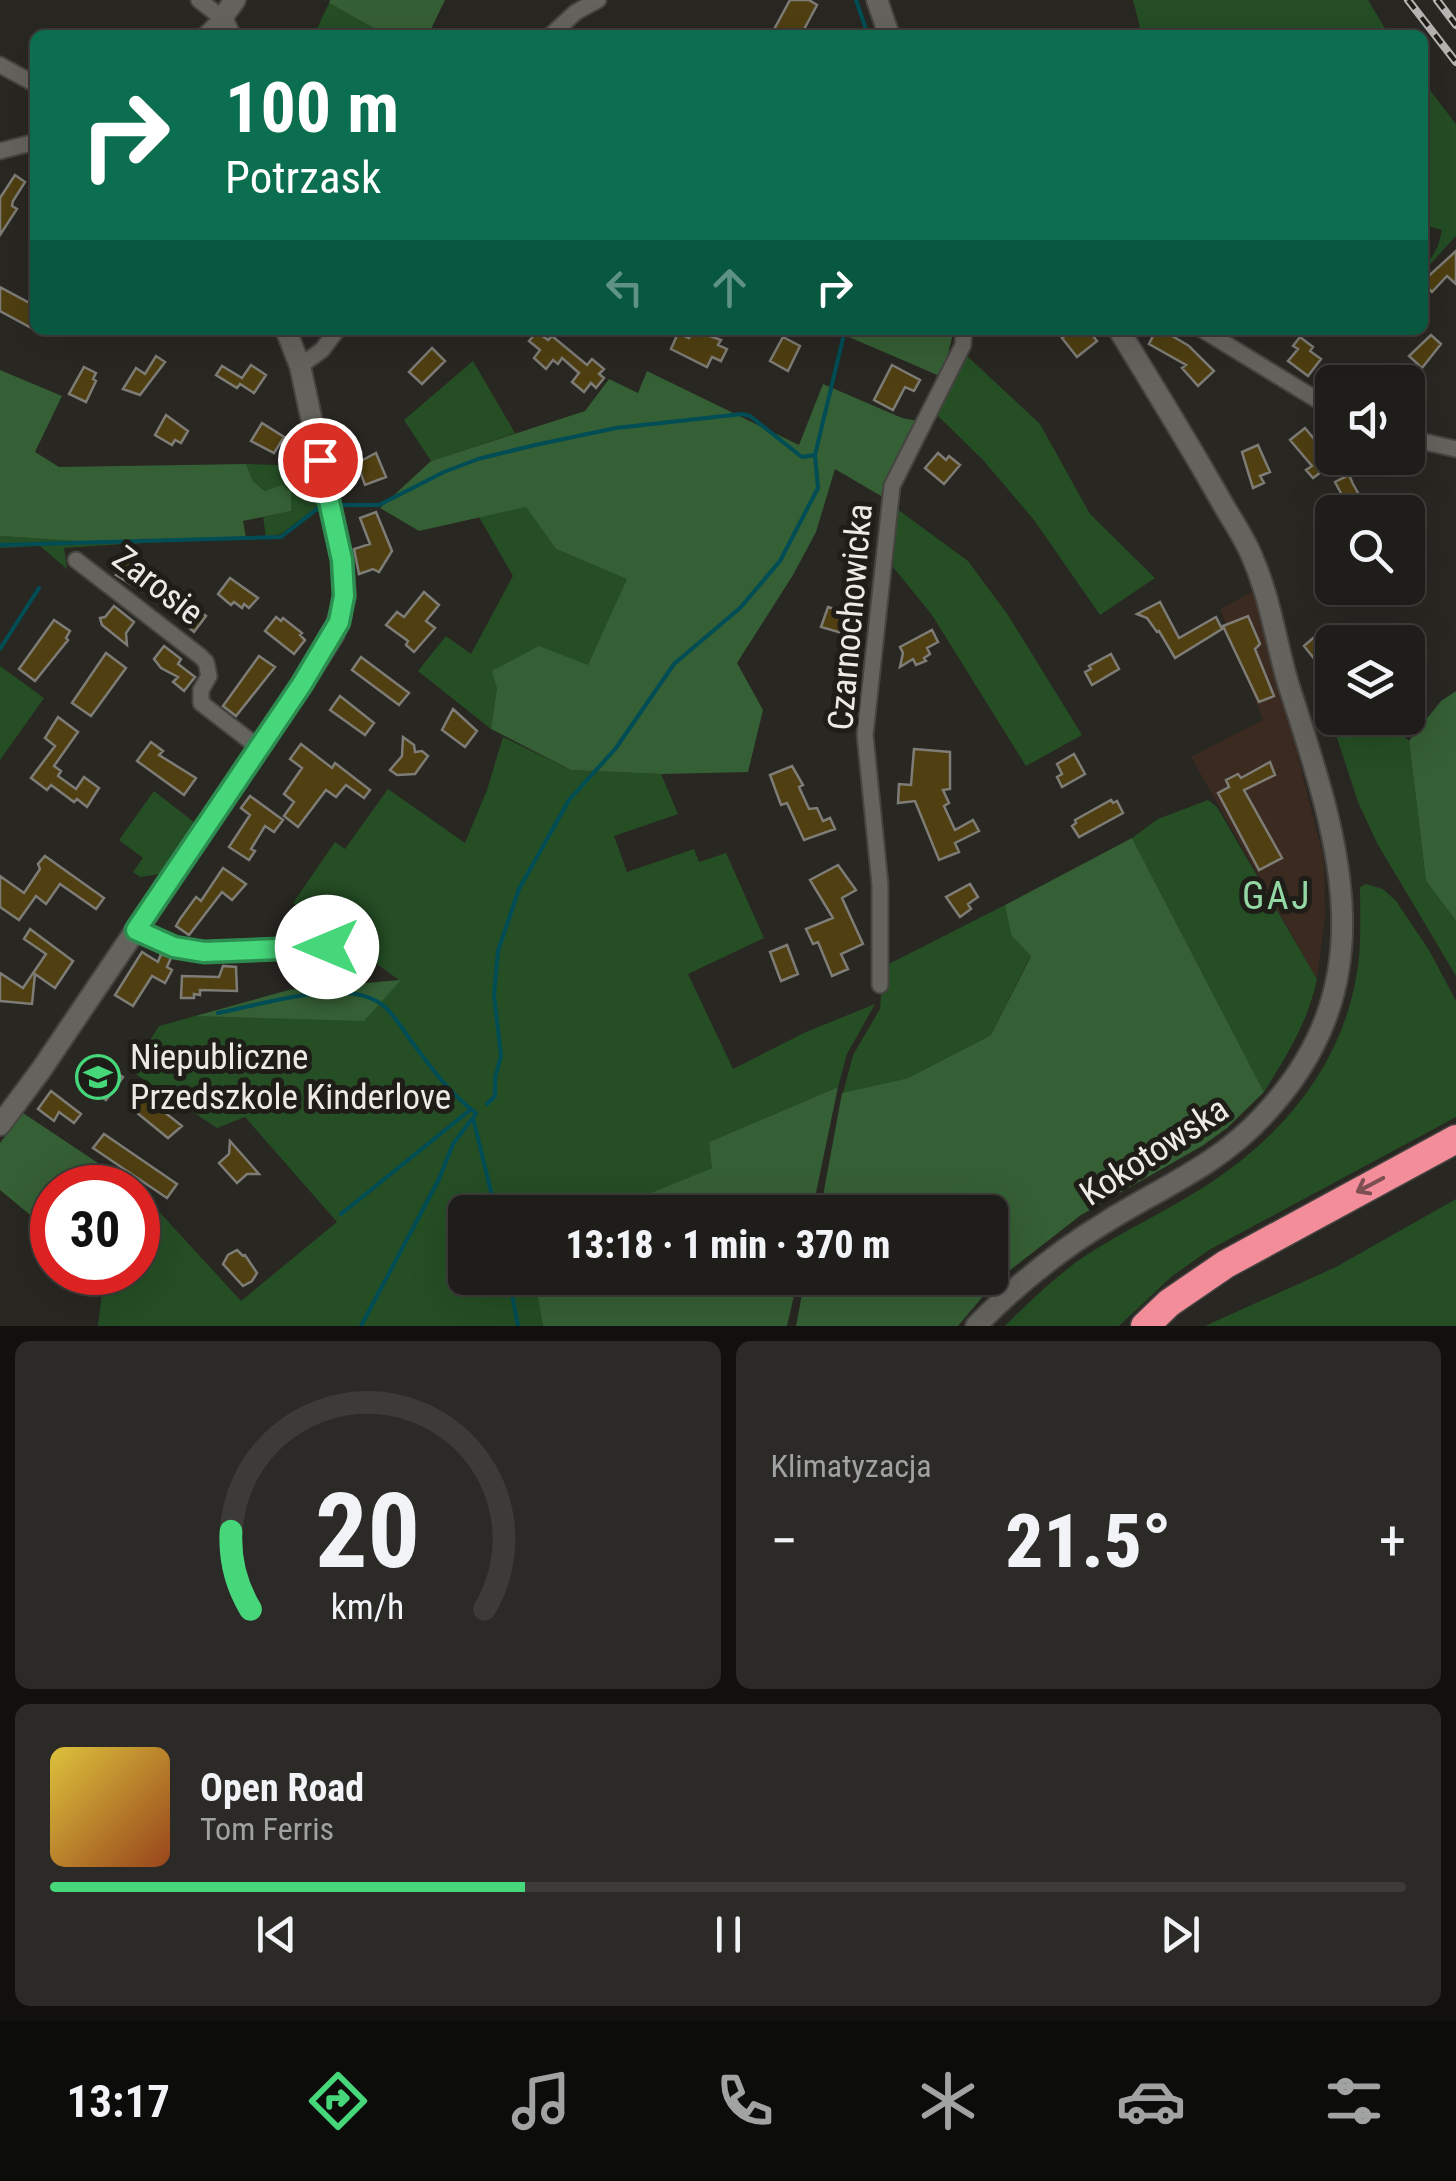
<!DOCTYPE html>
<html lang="pl">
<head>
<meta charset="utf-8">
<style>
	:root { --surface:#1f1d1a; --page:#2c2a27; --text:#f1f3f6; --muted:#a1a2a2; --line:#3c3b39; --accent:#45d77a }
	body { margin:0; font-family:"Roboto Condensed",sans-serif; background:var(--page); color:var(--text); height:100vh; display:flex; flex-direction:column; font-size:38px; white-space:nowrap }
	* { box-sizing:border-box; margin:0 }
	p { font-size:32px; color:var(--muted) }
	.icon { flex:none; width:55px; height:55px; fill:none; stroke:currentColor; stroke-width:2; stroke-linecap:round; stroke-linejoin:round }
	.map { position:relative; height:1326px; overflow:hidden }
	.details { display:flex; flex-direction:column; gap:15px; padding:15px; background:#11100e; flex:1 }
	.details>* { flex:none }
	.top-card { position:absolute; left:30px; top:30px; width:1398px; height:305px; border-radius:15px; box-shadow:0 10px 40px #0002,0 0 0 2px var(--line); background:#0b6e4f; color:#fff; overflow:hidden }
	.buttons { position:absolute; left:1315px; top:365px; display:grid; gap:20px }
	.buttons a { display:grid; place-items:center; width:110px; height:110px; border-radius:15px; background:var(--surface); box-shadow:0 10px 40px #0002,0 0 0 2px var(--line); font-size:50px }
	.speed { position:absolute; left:30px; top:1165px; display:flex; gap:20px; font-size:50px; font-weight:700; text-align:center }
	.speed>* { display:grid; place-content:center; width:130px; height:130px; border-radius:50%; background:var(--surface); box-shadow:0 10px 40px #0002,0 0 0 2px var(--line); line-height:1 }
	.speed .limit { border:15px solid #d22; background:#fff; color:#111 }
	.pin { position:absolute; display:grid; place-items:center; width:85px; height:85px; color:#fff; margin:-42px; border:5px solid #fff; border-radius:50%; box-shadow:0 2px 10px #0007 }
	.me { position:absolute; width:110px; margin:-55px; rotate:270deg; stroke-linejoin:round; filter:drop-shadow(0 0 8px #0008) }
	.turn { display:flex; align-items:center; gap:35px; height:210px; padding:0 30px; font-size:45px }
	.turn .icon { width:130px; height:130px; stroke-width:2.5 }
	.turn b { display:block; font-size:70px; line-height:85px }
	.lanes { display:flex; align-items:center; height:95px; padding:0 30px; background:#0003; justify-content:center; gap:50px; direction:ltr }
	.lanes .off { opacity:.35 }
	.big { font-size:75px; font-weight:800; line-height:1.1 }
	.details .card { flex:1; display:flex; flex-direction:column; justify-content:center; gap:15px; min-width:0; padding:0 35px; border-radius:15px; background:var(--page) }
	.details .dial { align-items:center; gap:0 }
	.dial svg { height:260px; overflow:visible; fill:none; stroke:var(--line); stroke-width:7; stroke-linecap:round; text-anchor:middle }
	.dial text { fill:var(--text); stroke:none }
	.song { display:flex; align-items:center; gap:30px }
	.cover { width:120px; height:120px; border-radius:15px; background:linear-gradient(135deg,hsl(50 70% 55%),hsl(20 70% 35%)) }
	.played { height:10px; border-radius:5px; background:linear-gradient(90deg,var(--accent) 35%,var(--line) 35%) }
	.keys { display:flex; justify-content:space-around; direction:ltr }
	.heat { display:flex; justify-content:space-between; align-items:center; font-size:55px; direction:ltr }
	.details .tiles { flex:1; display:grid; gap:15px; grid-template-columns:1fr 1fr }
	.card:last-child { grid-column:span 2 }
	.trip { position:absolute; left:448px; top:1195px; width:560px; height:100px; border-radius:15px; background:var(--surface); box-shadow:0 10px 40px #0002,0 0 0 2px var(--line); font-weight:800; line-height:100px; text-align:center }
	.dock { display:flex; height:160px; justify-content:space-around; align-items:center; background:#0c0c0a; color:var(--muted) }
	.dock .icon { width:70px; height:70px }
	.dock .selected { color:var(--accent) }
	.dock b { font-size:45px; color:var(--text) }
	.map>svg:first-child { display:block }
	.industrial { fill:#3b2a20 }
	.green { fill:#254e25 }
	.forest { fill:#355f34 }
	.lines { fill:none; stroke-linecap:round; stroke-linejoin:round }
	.stream { stroke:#004d55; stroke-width:4 }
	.building { fill:#4f3f11; stroke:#7e7c76; stroke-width:2.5 }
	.minor-casing { stroke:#454440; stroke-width:19 }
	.tertiary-casing { stroke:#454440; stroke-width:24 }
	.motorway-casing { stroke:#454440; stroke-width:31 }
	.minor { stroke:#65635d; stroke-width:15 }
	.tertiary { stroke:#65635d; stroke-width:20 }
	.motorway { stroke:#f38d9a; stroke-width:28 }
	.rail-casing { stroke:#b6b4b1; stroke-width:8 }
	.rail { stroke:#1f1d18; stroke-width:4; stroke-dasharray:11; stroke-linecap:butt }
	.oneway { stroke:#7e4f52 }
	.route-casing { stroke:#2d8c4f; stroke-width:25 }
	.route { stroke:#45d77a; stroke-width:18 }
	.labels { text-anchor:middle; stroke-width:10; stroke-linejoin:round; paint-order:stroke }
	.street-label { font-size:35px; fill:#ebeae7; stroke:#1f1d18 }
	.poi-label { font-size:35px; fill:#ebeae7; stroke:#1f1d18; text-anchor:start }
	.neighbourhood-label { font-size:38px; letter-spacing:2.5px; fill:#93d7a4; stroke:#1f1d18 }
</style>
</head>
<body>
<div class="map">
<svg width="1456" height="1326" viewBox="0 0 1456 1326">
	<rect width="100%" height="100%" fill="#292722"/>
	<path class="industrial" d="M1256,590l68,270 1,57 -8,62 -126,-222 72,-37 -43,-111z"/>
	<path class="green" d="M1133,0h235l21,35h-247z
		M329,3l57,32h-72z
		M1422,80l34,44v112l-33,36 15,-26 4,-16 -18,-5 -1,-10z
		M967,356l73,68 50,90 65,64 -55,37 -66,-95 -51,-60 -46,-45z
		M473,361l42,72 -84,28 -27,-41z
		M308,429l13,75 -40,30 -15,3 -3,-20 28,-6 -38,-30 -7,-17 32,1 21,-35z
		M526,506l30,43 72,30 -40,87 -91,22 -6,41 -73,-58 28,-35 25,18 42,-78 -34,-59z
		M897,509l71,52 40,54 74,120 -56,31 -94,-151 -39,-48z
		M0,536l122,7 2,1 -60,4 3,21 -27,-23 -40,2z
		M0,666l44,32 -44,62z
		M1332,707v11h53l24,23 17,140 30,40v55l-79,-133 -19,-41 -30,-92z
		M503,737l68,33 90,4 17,40 -64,22 13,36 67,-23 5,13 27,-9 38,85 -76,36 45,95 73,-37 69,-28 -28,50 -9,33 -129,55 4,26 -72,29 -73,15h-103v66h99l-27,16 6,32h-445l6,-50 -4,-3 38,-1v-72l4,-7 99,108 96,-79 -92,-105 -28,11 -86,-57 28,-45 130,-36 110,-10 -106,-77 42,-61 10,7 43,-60 77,54 22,-53z
		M154,791l41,32 -35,51 -20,3 -7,-5 10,-14 -24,-18z
		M1208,800l9,7 100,172c-9,43 -30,76 -53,113l-132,-254 26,-19z
		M1366,884l17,5 13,12 33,49 27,51v116l-247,133 -38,27 -52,49h-114c25,-25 51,-50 80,-70 38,-25 80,-44 119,-69 76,-48 136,-119 152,-209 6,-29 4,-61 4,-91z
		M1005,905l6,30 20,20 -40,80 -83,43 -65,15 10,-38 27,-46 3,-42z
		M1456,1199v127h-251l131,-59z"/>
	<path class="forest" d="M330,0h115l-14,29 13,6h-58l-57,-32z
		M842,330h112l-12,47 -100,-43z
		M0,370l62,26 -27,56 24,15 187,-3 7,17 12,10 17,-6 9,7v19l-48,10 3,17 -122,6 -124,-8z
		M647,371l152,74 24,-61 79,34 16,3 -37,75 -46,-27 -19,63 -23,43 -56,88 26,47 -15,62 -87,2 -90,-4 -80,-41 6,-41 -5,-17 47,-25 49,19 39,-86 -71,-30 -30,-42 -107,24 -39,-23 51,-47 154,-50 24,-32 29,14z
		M1456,691v230l-30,-40 -17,-140 32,-40z
		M1132,838l132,254 -37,36 -25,18 -121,69 -85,66 -38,45h-162l9,-48h185v-66h-170l22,-119 66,-15 83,-43 40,-79 -20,-21 -6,-30z
		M401,980l-37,41 -168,-5 93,-26z
		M838,1087l-26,125h-244l73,-15 71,-29 -3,-26z
		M23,1113l111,74 -82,1v45l-52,-43v-47z
		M564,1278h234l-11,48h-244l-6,-32z"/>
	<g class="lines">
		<path class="stream" d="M856,0l12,35
			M340,505h39l65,-33 34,-13 57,-14 81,-17 126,-14 8,2 52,41 13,-2
			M0,545l281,-8 40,-31
			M0,649l39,-61
			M218,1013c44,-8 131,-38 167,-6 9,8 17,21 24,31 20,27 40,55 67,75l-3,5 23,94
			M487,1104l8,-8v-18l6,-22 -7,-61 4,-44 21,-62 50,-89 47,-52 58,-84 66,-56 40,-47 38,-73 -3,-33 30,-125
			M341,1214l129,-104
			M509,1278l9,48
			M361,1326l78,-147 14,-35 19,-25"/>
	</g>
	<path class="building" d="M790,0h19l8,5 -16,30h-30z
		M15,175l10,7 -12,19 -1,5 5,3 -17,26v-37z
		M1456,251v33l-9,-8 -15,16 -10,-10z
		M0,287l35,19v24l-35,-19z
		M693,330l28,10 -3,5 9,4 -6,12 -9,-4 -5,10 -36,-18 7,-16 11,5z
		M1072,330h16l9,11 -20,16 -15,-19z
		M1156,330h15l-2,4 20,12 25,25 -16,15 -16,-18 4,-3 -37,-21z
		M537,332l11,8 4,-4 35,29 5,-6 12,10 -5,5 5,4 -8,10 -5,-5 -7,9 -12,-10 7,-9 -17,-15 -4,6 -5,-4 -7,9 -12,-11 6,-8 -11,-9z
		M1431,335l10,9 -19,24 -13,-12z
		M783,337l17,9 -12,25 -18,-10z
		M1300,337l13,10 -3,4 11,8 -13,17 -20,-15 10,-12 -5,-3z
		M432,348l13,13 -23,23 -13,-12z
		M156,356l9,6 -25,33 -17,-6 13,-21 9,6z
		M251,365l15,10 -12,18 -14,-9 -3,4 -21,-13 6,-9 20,12z
		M892,365l28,15 -6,11 -9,-4 -12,23 -19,-10z
		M84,367l12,6 -3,6 3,2 -10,21 -17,-8z
		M166,415l22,16 -7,12 -6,-3 -3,5 -17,-10z
		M262,423l22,14 -10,16 -23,-12z
		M1305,428l14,17 -4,4 14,17 -16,12 -7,-8 6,-4 -22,-26z
		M1258,445l12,27 -10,4 4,7 -11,5 -11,-36z
		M376,453l10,24 -21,8 -8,-22z
		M938,453l8,7 3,-4 11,9 -16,19 -19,-16z
		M1349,475l4,9 16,28h-18l-16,-30z
		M376,512l16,39 -13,21 -6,-3 -14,5 -5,-25 16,-5 -10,-26z
		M125,557l29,18 -12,16 -26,-16 5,-6 -4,-3z
		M230,578l28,20 -9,10 -5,-4 -2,4 -8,-6 -3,3 -13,-11z
		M424,592l15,13 -13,16 9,7 -21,24 -8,-7 2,-4 -22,-16 11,-13 7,5z
		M181,598l25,18 -12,16 -23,-20z
		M1160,602l19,36 37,-21 6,12 -47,29 -16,-27 -2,1 -10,-14 -10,-4z
		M114,606l20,16 -8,11 1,12 -25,-20 -2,-7 5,-1z
		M828,607l33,10 -3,7 5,1 -4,13 -38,-11z
		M1248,616l12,28 -5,5 19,47 -15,6 -36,-76z
		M276,617l5,4 2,-3 19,15 -2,2 5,5 -11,14 -29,-23z
		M54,620l16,11 -4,7 2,2 -33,41 -16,-12z
		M1327,626l14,16h-9v6l-16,13 -12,-15z
		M932,630l6,12 -11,6 3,6 -6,4 2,3 -10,4 -3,-6 -13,8 3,-14 -3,-6z
		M164,646l17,13 -3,5 17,13 -11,14 -11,-9 5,-5 -17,-9 -7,-9z
		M106,653l20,15 -35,48 -19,-13z
		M1111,654l8,15 -27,16 -7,-13 6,-3 -2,-3z
		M259,656l16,11 -39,49 -13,-10z
		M361,657l48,36 -10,12 -47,-35z
		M340,696l34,27 -9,12 -35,-25z
		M453,709l24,22 -12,16 -23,-17z
		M58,717l20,15 -24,34 7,5 -3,5 18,13 8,-12 15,11 -12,19 -10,-8 -3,3 -23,-17 -4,5 -16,-12 24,-32 -10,-8z
		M403,737l11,8 1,7 7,-1 6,5 -13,18 -18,1 -7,-5 12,-14z
		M151,742l12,9 -4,4 37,23 -12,17 -47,-34z
		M301,744l31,24 3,-5 35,27 -6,8 -18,-13 -10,12 -10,-7 -28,37 -14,-11 10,-14 -10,-8 18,-26 -12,-9z
		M914,749l36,3v37l-7,1 6,13 -5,3 11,24 18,-10 6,11 -24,12 4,9 -20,8 -24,-59 -17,2 1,-19 12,1z
		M1074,754l11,20 -23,13 -5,-10 5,-3 -5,-10z
		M1270,762l5,13 -31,15 38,68 -23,12 -41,-77 11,-6 -3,-7 12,-6 3,4z
		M792,766l11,19 -4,2 10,22 8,-1 6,13 7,-3 5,11 -31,11 -17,-37 -6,2 -11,-30z
		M250,796l33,24 -9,12 -9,-6 -14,23 4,2 -6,9 -20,-13 21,-32 -9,-7z
		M1111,800l2,3 4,-2 6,12 -44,24 -7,-11 4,-3 -1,-3z
		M45,856l59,42 -8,11 -36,-25 -14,20 -10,-8 -17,24 -19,-13v-31l24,17 16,-24 -2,-5z
		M838,865l18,25 -14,8 21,46 -22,10 7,15 -16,7 -14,-34 -5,2 -7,-15 27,-11 -23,-38z
		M223,868l23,16 -14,16 -10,-8 -33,43 -13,-9 4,-7 16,-22 5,4z
		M970,884l8,13 -10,7 3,5 -11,8 -14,-20z
		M30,929l43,32 -18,27 -20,-14 -3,30 -32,-3v-28l23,15 23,-34 -22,-15z
		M787,945l11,29 -17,7 -11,-29z
		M142,952l16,10 3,-8 10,4 -4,9 5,3 -7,13 -13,-7 -19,30 -18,-11z
		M223,966l13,1 1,24 -37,-1v5l-6,-1v4h-13l1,-22 37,1z
		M87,1070l28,2 8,5 -17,23 -27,-19z
		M51,1091l30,23 -7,9 -15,-11 -5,9 -16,-12z
		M144,1096l38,30 -14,12 -37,-30z
		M104,1134l73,50 -10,14 -74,-50z
		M230,1141l15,17 14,16h-12l-10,9 -18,-20 10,-9z
		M237,1250l6,6 2,-1 12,18 -5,8 -9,5 -20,-22 5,-9z"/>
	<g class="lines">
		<g class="minor-casing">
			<path id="minor" d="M199,0l23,18 -17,17
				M551,35l25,-23 22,-12
				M0,65l35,19
				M0,151l35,-9
				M1203,330l129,79
				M300,366l22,-16 15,-20
				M1408,438l48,11
				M76,560l124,96 6,6 3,14 -8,14v13l57,44
				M135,930l39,17 30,5 123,-5
				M880,985v-101l-15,-149 27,-249 71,-141 1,-15"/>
		</g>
		<g class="tertiary-casing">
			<path id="tertiary" d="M877,0l12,35
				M230,35l-8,-17 13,-18
				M0,1125l41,-55 261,-386 32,-50 11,-38 -3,-36 -42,-194 -14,-36
				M976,1326c39,-40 82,-75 130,-104 54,-34 112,-57 156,-105 129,-135 75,-281 26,-434 -12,-41 -18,-85 -35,-124 -8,-21 -22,-40 -33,-60 -32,-57 -67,-113 -101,-169"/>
		</g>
		<g class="motorway-casing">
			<path id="motorway" d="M1145,1326l24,-23 57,-39 230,-125"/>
		</g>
		<use href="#minor" class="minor"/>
		<use href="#tertiary" class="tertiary"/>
		<use href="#motorway" class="motorway"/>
		<g class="rail-casing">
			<path id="rail" d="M1408,0l48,62
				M1437,0l19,25"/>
		</g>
		<use href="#rail" class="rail"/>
	</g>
	<defs><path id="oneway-shaft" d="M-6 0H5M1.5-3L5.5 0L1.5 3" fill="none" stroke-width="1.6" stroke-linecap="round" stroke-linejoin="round" transform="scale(2.5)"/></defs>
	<use class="oneway" href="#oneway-shaft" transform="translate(1370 1185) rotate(152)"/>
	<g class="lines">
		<g class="route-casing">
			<path id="route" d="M320,460l22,100 2,36 -5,26 -37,62 -166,246 38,17 30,5 123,-5"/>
		</g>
		<use href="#route" class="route"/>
	</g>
	<defs>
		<g id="school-ring" transform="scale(2.25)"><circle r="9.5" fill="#1f1d18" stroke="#45d77a" stroke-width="1.5"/><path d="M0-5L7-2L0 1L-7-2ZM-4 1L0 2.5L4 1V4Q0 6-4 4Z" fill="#45d77a"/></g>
	</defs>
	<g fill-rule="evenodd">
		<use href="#school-ring" x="98" y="1077"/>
	</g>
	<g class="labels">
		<g class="street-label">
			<text transform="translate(158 585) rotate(38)" y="12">Zarosie</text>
			<text transform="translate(850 617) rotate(-85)" y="12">Czarnochowicka</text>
			<text transform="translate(1154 1151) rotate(-33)" y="12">Kokotowska</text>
		</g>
		<g class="poi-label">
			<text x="130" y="1069">Niepubliczne<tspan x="130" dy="40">Przedszkole Kinderlove</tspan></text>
		</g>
		<g class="neighbourhood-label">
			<text x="1277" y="909">GAJ</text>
		</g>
	</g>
</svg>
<div class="buttons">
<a><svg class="icon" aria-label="sound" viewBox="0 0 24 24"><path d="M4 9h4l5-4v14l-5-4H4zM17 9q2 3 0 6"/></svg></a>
<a><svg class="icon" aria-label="search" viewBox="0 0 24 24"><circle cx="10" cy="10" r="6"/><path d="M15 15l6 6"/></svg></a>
<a><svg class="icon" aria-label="layers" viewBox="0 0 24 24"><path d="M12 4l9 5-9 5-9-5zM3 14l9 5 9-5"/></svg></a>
</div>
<div class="speed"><div class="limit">30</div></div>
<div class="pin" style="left:320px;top:460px;background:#d93025"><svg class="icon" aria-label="arrive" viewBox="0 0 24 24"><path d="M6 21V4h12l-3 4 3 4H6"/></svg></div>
<svg class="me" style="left:327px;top:947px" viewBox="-20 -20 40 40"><circle r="19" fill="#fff"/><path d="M0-13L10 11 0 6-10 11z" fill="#45d77a"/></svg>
<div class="trip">13:18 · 1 min · 370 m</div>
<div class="top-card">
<div class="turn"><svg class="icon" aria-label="right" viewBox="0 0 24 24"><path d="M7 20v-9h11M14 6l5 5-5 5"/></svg><div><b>100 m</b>Potrzask</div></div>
<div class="lanes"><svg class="icon off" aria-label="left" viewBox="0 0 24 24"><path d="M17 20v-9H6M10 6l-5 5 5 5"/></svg><svg class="icon off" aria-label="ahead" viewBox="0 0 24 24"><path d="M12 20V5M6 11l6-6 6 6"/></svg><svg class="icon" aria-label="right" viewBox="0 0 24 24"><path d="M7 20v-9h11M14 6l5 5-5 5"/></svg></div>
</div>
</div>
<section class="details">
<div class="tiles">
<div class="card dial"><svg viewBox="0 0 100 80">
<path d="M14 69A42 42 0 1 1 86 69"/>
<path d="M14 69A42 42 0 0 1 8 45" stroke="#45d77a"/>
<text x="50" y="56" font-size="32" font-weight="700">20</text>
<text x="50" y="72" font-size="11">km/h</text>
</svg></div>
<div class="card"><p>Klimatyzacja</p>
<div class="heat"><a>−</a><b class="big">21.5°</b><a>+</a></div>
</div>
<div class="card">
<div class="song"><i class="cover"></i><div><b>Open Road</b><p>Tom Ferris</p></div></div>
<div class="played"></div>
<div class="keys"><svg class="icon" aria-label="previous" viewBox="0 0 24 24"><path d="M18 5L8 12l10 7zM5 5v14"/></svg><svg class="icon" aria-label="pause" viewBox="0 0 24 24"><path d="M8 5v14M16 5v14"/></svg><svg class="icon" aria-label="next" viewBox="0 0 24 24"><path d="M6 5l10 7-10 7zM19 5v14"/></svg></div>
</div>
</div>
</section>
<nav class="dock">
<b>13:17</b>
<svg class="icon selected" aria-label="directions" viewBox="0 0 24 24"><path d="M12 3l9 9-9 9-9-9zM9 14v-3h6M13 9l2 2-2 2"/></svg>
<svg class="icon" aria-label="music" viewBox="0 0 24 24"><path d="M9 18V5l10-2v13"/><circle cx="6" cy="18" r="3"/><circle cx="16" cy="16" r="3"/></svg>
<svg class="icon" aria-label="phone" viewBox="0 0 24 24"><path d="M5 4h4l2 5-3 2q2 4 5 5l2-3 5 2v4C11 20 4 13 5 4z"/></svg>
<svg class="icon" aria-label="climate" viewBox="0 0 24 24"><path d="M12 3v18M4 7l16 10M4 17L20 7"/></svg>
<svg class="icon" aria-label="car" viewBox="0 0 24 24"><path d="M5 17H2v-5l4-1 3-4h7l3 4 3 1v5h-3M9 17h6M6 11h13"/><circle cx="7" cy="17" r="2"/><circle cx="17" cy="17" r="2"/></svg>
<svg class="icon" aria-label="filters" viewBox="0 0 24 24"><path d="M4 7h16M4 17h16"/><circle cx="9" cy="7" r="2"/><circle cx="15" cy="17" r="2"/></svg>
</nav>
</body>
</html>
